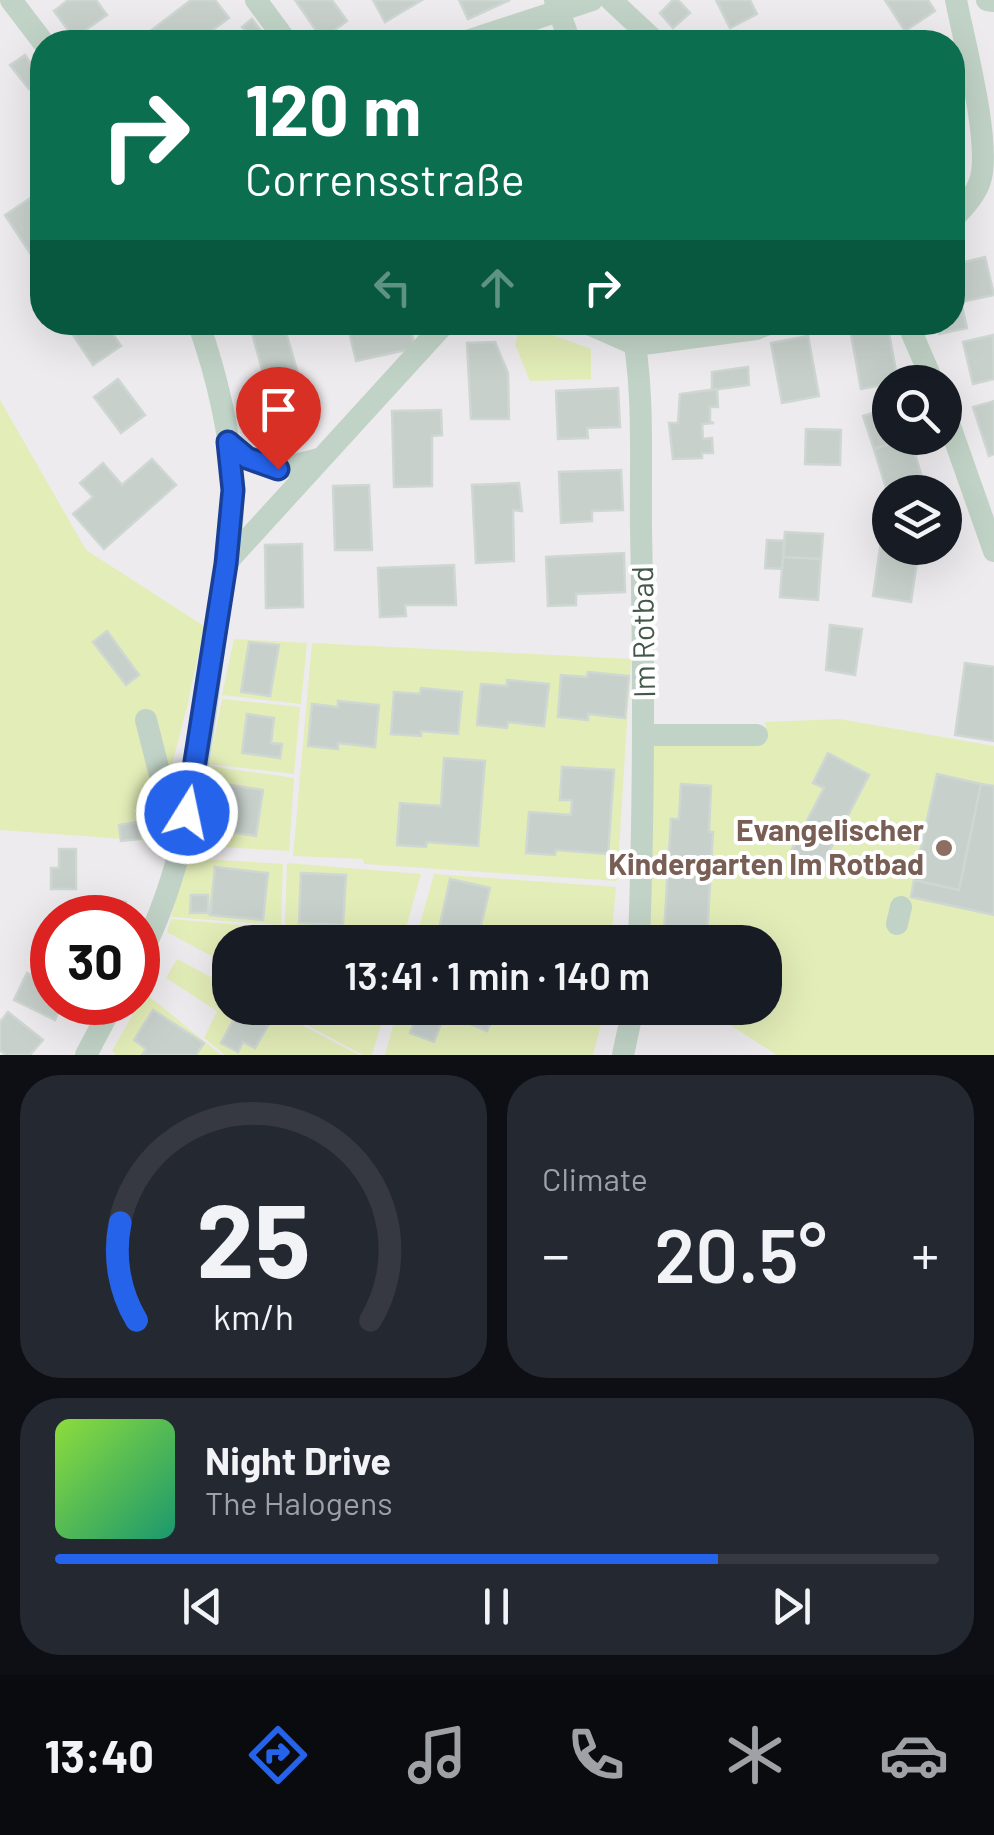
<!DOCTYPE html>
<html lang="en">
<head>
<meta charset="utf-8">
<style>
	:root { --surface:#171b24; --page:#242831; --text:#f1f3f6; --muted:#9ea1a6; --line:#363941; --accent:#2563eb }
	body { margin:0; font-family:Barlow,sans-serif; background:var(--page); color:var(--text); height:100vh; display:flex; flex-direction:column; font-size:38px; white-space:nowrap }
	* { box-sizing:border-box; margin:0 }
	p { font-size:32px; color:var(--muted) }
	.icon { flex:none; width:55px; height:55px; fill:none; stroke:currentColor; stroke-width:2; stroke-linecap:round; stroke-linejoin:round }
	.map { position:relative; height:1055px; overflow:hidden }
	.panel { display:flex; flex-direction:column; gap:20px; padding:20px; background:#0d0f14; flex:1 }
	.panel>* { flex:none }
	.banner { position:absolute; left:30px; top:30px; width:935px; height:305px; border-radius:40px; box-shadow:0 10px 40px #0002; background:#0b6e4f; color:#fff; overflow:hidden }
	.buttons { position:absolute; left:872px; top:365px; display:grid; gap:20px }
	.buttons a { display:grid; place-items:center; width:90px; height:90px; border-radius:50%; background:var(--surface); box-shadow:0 10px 40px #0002; font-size:50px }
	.speed { position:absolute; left:30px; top:895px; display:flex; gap:20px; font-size:50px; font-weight:700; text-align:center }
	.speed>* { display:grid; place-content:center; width:130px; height:130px; border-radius:50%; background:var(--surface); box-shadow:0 10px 40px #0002; line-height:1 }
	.speed .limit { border:15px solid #d22; background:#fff; color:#111 }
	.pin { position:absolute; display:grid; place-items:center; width:85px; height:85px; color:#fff; margin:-102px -42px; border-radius:50% 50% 50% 0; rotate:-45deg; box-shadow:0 0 10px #0007 }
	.pin .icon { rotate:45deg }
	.me { position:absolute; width:110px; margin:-55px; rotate:10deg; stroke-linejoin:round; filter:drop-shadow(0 0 8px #0008) }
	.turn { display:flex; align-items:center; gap:35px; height:210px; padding:0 50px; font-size:45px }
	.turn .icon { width:130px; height:130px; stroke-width:2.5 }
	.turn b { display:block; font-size:70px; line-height:85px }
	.lanes { display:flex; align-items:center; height:95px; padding:0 50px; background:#0003; justify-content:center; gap:50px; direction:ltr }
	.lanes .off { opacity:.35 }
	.big { font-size:75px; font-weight:600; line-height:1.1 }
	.panel .tile { flex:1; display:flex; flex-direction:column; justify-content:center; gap:15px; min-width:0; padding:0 35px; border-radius:40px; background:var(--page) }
	.panel .dial { align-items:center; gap:0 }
	.dial svg { height:260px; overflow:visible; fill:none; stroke:var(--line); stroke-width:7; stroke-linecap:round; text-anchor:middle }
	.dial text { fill:var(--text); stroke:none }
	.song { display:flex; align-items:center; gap:30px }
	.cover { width:120px; height:120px; border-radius:15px; background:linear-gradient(135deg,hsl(90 70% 55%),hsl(160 70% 35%)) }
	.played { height:10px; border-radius:5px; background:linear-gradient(90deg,var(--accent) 75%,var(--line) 75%) }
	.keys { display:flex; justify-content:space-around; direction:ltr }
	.heat { display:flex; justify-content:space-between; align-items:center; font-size:55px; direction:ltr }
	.panel .tiles { flex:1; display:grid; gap:20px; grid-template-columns:1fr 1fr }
	.tile:last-child { grid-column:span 2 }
	.trip { position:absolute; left:212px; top:925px; width:570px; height:100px; border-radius:40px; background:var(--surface); box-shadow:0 10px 40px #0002; font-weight:600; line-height:100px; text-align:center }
	.menu { display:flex; height:160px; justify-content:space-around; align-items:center; background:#090b0e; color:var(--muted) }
	.menu .icon { width:70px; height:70px }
	.menu .current { color:var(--accent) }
	.menu b { font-size:45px; color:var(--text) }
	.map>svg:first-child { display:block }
	.green { fill:#e3edb8 }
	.building { fill:#c8d0cc; stroke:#cfd7d3; stroke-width:2.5 }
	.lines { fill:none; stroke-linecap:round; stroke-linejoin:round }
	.minor { stroke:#c1d3c6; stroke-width:22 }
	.route-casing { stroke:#184099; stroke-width:25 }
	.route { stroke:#2563eb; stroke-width:18 }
	.education-dot { fill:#8d6e63; stroke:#fff; stroke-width:4 }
	.labels { text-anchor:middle; stroke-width:8; stroke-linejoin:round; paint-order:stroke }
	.street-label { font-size:30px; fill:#445849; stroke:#fff }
	.education-label { font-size:30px; font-weight:bold; fill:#785e54; stroke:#fff; text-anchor:end }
</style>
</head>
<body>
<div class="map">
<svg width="994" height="1055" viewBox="0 0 994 1055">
	<rect width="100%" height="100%" fill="#edebee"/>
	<path class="green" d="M522,324l69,25v30l-61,2 -15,-37z
		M0,400l86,150 118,76 -16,77 -36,138 -152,-11z
		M234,639l73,4 -6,61 -79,-9z
		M312,643l319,16 -14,222 -253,-17 -1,-5 -70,-3z
		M222,699l78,8 -6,67 -85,-10z
		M839,719l155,27v309h-217l-73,-47h61v-66h-127l7,-207 122,1 -2,-14z
		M209,766l85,12 -5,73 -99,-6z
		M187,858l96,6 -2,61 -110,-8z
		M287,863l134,11 -17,61 -119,-9z
		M434,874l182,13 -5,55h-196z
		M171,919l233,20 -1,3h-173v24l-63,-34z
		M177,959l53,28v21h39l90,47h-134l-21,-17 13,-27 -51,-33z
		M145,993l76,62h-105l-4,-4z
		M275,1008h111l-14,47h-9z
		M398,1008h207l-12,47h-208z"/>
	<path class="building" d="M68,0h28l11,15 -33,23 -20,-27z
		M191,0h24l14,18 -33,24h-47l-5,-6z
		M295,0h37l15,21 -25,18z
		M373,0h49l-37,22z
		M459,0h51l-42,19z
		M673,0h5l12,13 -17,15 -13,-15z
		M716,0h34l7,14 -27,14z
		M885,0h43l7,11 -30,20z
		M252,19l13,17 -8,6 -15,-15z
		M25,55l17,25 -13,9 -19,-24z
		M41,191l1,58 -10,7 -27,-41z
		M985,257l9,38 -33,7 6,26 -28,6 -2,-12h15v-57z
		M91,322h14l16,24 -28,19 -20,-30z
		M249,322h34l15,52 -32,10z
		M347,322h62l6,26 -59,13z
		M887,322l11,60 -37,7 -11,-60z
		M993,335l1,44 -21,5 -10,-42z
		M808,336l11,60 -37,7 -11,-60z
		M495,342l13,31 1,46h-38l-4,-76z
		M748,367l1,18 -37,5v-18z
		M291,376l9,40 -27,7 -9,-39z
		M118,379l27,36 -24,18 -27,-36z
		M618,388l2,39 -33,1 1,10 -30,1 -2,-48z
		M717,389l1,18h-8v15l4,1 -12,1 1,15 9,-1 1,15h-11v5l-29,1 -4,-36h9l2,-29z
		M994,401v53l-5,2 -16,-49z
		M890,407v31h20l-36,11 -11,-33z
		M441,410l1,25 -10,1v50l-38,1 -2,-76z
		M806,429l35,1 -1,35 -35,-1z
		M910,438l12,39 -36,11 -12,-39z
		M152,459l24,26 -72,64 -31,-35 20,-17 -13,-14 23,-20 19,22z
		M621,470l2,40 -31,1v10l-31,2 -2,-51z
		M519,483l3,28 -9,-1 1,51 -38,2 -4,-78z
		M369,485l3,65h-37l-2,-64z
		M785,532l38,2 -2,25 -38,-2z
		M767,540l18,1 -3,28 -17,-1z
		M881,541l9,2v5h29l-8,54 -38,-6z
		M302,544l1,63 -37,1 -1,-63z
		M624,553l1,39 -49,2v11l-28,1 -2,-49z
		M783,557l38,2 -3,41 -38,-3z
		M454,565l2,40h-51l1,11 -26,1 -2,-49z
		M830,625l32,4 -7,46 -29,-5z
		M107,631l32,44 -13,10 -33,-43z
		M249,642l30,3 -9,51 -29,-4z
		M965,663l29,4v74l-39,-6z
		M588,672l41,4 -4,42 -37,-4v6l-30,-3 3,-42 26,2z
		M507,680l42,4 -5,42 -36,-4 -1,6 -30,-3 4,-41 26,2z
		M421,688l41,4 -4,42 -37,-3v5l-30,-2 3,-42 26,2z
		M338,701l41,4 -4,42 -37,-4v6l-30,-3 4,-42 26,3z
		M247,714l27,4 -3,25 11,1 -2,14 -38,-5z
		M828,753l41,22 -50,96 -30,-16 35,-67 -11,-5z
		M444,758l41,3 -7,85 -51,-4 -1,5 -29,-2 3,-42 41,3z
		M562,767l52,3 -6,84 -52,-4 -1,5 -29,-2 3,-41 42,3 1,-15h-12z
		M937,774l44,10 -22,106 -45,-10z
		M681,784l30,2 -2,46h4l-6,104 -43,-2 7,-115h8z
		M981,784l13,2v129l-83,-18 3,-17 45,10z
		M230,785l33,5 -7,46 -33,-5z
		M138,822l2,17 -19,2 -2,-16z
		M59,849h17v40h-25v-21h8z
		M215,867l53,6 -5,47 -53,-5z
		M301,873l45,2 -3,50 -44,-2z
		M450,879l40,9 -13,54 -40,-4z
		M191,895h17v18h-18z
		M109,899l17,3 -3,16h-17z
		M51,916l7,2h-6v44l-10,-2z
		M27,973l25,12v17h11l-8,18 -41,-20z
		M225,990l5,3v15h26l17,9 -18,31 -12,-6 -5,10 -17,-9 15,-28 -19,-11z
		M419,1008h28l-13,34 -24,-9z
		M463,1008h31l4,9 -7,5 -4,9 -28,-12z
		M153,1010l51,33 -8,12h-54l4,-6 -12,-9z
		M8,1012l35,28 -13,15h-24l-6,-5v-28z"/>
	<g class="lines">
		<path class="minor" d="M11,0l32,42
			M256,0l31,42
			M555,0l15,42
			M611,0l45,42
			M987,0l7,1
			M464,42l128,-42
			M952,219c12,-11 23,-23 28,-38 12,-36 -16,-140 -24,-181
			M584,322l52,23 120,-16 17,-7
			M631,322c14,67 9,139 10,207 3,138 3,275 -2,413
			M907,322l26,60
			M945,412l49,139
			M228,442c38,33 48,28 94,16
			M226,563l220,-241
			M146,720l21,83 20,10
			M645,735h112
			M897,924l4,-17
			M138,960c54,-101 64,-226 80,-339 6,-43 17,-91 15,-135 -3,-54 -17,-113 -35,-164
			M86,1055l28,-53
			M623,1055l10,-47"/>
	</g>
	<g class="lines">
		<g class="route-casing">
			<path id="route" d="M187,813l39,-249 7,-74 -5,-48 19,16 31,11"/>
		</g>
		<use href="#route" class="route"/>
	</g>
	<circle class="education-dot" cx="944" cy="848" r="10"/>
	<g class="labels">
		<g class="street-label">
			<text transform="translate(644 632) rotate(-91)" y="10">Im Rotbad</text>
		</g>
		<g class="education-label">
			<text x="924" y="841">Evangelischer<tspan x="924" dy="34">Kindergarten Im Rotbad</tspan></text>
		</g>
	</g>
</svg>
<div class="buttons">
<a><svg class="icon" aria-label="search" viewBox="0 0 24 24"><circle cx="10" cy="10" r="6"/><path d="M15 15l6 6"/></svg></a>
<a><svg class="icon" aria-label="layers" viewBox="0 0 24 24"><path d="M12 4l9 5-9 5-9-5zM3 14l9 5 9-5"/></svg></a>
</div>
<div class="speed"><div class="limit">30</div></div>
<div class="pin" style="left:278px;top:469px;background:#d93025"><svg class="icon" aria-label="arrive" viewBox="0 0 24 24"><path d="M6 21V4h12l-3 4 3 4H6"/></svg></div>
<svg class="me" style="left:187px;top:813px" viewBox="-20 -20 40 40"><circle r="17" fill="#2563eb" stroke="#fff" stroke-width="3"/><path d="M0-11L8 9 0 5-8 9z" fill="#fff"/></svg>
<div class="trip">13:41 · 1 min · 140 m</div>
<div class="banner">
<div class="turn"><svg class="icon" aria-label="right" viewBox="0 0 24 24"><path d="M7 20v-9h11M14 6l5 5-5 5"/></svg><div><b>120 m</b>Corrensstraße</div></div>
<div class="lanes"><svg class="icon off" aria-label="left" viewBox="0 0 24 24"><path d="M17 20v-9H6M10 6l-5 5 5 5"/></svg><svg class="icon off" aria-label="ahead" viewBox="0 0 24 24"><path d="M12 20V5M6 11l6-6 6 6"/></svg><svg class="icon" aria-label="right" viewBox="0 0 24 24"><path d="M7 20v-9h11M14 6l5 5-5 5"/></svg></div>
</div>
</div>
<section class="panel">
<div class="tiles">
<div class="tile dial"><svg viewBox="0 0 100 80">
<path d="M14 69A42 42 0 1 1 86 69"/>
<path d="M14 69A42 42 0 0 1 9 39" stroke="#2563eb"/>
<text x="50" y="56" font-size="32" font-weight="700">25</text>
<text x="50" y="72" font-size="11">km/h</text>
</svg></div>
<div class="tile"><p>Climate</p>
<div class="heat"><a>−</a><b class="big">20.5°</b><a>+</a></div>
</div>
<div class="tile">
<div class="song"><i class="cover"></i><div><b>Night Drive</b><p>The Halogens</p></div></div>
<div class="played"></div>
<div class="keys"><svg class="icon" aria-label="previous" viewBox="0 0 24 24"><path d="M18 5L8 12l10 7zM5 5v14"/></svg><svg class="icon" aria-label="pause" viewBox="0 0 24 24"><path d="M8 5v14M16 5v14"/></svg><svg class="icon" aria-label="next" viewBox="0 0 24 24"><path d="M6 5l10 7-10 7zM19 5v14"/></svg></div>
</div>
</div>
</section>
<nav class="menu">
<b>13:40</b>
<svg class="icon current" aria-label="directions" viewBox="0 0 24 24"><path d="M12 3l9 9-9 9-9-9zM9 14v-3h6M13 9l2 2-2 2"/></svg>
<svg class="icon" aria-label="music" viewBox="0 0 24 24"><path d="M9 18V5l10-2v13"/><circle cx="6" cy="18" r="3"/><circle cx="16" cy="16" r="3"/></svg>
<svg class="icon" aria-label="phone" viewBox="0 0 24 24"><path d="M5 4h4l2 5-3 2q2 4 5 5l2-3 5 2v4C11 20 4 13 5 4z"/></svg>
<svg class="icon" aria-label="climate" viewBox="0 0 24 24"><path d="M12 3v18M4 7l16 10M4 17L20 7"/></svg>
<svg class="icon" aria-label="car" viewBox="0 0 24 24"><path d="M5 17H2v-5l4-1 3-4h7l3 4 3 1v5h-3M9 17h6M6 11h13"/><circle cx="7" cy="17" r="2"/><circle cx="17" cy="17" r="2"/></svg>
</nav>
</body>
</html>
